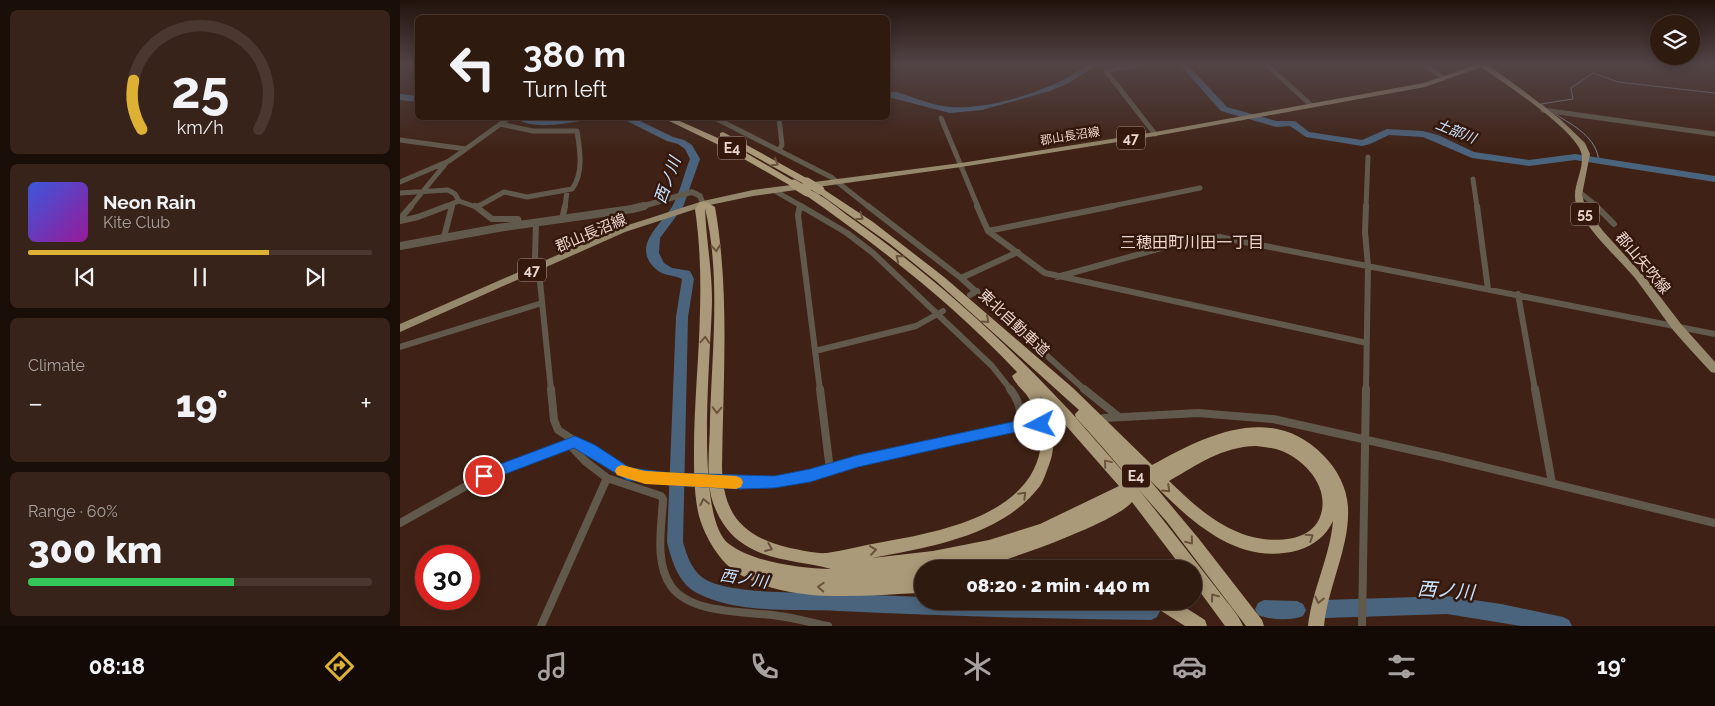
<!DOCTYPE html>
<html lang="en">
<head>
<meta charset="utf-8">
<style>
	:root { --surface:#2f1a10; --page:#372319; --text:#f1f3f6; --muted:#a7a19f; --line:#4a3830; --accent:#ddb133 }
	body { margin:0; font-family:Raleway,"Noto Sans JP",sans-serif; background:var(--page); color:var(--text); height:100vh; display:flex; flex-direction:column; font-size:19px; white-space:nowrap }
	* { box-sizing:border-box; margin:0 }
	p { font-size:16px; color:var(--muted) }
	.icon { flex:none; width:28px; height:28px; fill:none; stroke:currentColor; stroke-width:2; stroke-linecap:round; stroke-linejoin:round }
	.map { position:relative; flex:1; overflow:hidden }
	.sheet { display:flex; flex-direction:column; gap:10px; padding:10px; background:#1a0e09; width:400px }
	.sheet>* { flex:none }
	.banner { position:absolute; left:15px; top:15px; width:475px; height:105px; border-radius:8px; box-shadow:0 2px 12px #0003,0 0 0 1px var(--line); background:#2f1a10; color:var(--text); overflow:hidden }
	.buttons { position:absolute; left:1250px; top:15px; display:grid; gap:10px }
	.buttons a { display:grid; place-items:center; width:50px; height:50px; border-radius:50%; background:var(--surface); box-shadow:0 2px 12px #0003,0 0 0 1px var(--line); font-size:25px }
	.speed { position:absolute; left:15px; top:545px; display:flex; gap:10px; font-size:25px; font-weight:700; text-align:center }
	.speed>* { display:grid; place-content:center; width:65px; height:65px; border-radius:50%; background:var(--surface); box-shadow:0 2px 12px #0003,0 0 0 1px var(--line); line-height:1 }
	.speed .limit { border:8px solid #d22; background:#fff; color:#111 }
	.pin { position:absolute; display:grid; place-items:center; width:42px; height:42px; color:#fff; margin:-21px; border:2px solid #fff; border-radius:50%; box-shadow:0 1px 5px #0007 }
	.me { position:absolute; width:55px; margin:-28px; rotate:265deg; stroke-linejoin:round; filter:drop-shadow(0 0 4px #0008) }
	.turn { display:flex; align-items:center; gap:18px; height:105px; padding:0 25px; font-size:22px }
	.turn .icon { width:65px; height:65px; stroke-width:2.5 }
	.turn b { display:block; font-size:35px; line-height:42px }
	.big { font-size:38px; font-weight:800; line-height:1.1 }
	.sheet .tile { flex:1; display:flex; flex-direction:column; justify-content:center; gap:8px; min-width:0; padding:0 18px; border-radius:8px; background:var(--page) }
	.sheet .dial { align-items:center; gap:0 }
	.dial svg { height:130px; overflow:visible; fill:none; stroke:var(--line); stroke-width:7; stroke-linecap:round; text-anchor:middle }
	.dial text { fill:var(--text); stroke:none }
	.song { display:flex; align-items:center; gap:15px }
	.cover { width:60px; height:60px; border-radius:8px; background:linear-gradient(135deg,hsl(230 70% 55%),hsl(300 70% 35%)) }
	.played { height:5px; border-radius:2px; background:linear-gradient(90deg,var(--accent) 70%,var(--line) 70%) }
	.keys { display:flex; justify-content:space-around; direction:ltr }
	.heat { display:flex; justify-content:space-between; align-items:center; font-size:28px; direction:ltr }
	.charge { height:8px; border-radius:4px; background:linear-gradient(90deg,#34c759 60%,var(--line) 0) }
	.trip { position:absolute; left:514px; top:560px; width:288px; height:50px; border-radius:25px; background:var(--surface); box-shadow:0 2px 12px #0003,0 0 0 1px var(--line); font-weight:800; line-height:50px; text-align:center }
	.dock { display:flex; height:80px; justify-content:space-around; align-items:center; background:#130a06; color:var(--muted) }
	.dock .icon { width:35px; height:35px }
	.dock .active { color:var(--accent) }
	.dock b { font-size:22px; color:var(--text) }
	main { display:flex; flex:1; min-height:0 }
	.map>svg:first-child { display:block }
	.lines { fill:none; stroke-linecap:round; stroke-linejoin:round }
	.stream { stroke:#7b8695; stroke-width:1 }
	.river { fill:#4b647d; fill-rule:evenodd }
	.minor-tunnel { stroke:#593d31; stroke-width:8; stroke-dasharray:8 4; stroke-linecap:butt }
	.minor-far2 { stroke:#615a4c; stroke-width:5 }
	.minor-far1 { stroke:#615a4c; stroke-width:6 }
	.minor { stroke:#615a4c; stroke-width:8 }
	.tertiary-far1 { stroke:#615a4c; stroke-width:5.5 }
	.tertiary { stroke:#615a4c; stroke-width:8 }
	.primary { fill:#96886c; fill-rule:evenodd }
	.motorway { fill:#ab9a79; fill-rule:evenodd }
	.minor-bridge { stroke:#615a4c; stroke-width:8 }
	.motorway-bridge { stroke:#ab9a79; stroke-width:9 }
	.oneway { stroke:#6a523d }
	.route { fill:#1a73e8; stroke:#114b97 }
	.slow { fill:#f59e0b }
	.labels { text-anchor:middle; stroke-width:5; stroke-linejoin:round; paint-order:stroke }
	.far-street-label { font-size:12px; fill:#ead6ce; stroke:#34180c }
	.far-water-label { font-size:14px; font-style:italic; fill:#c7e2ff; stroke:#34180c }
	.shield { fill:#34180c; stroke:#b39d94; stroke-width:1 }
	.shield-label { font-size:14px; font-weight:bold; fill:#ead6ce }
	.street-label { font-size:15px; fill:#ead6ce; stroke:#34180c }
	.water-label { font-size:16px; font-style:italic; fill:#c7e2ff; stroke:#34180c }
	.neighbourhood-label { font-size:16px; fill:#ead6ce; stroke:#34180c }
	.near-water-label { font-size:19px; font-style:italic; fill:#c7e2ff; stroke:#34180c }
</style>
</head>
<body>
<main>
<section class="sheet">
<div class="tile dial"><svg viewBox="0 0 100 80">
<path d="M14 69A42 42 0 1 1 86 69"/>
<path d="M14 69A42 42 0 0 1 9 39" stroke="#ddb133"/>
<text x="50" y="56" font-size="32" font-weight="700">25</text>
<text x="50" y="72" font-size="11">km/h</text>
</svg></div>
<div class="tile">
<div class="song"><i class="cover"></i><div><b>Neon Rain</b><p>Kite Club</p></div></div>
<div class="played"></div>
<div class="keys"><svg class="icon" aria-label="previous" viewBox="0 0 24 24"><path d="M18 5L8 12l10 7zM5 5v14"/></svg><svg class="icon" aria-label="pause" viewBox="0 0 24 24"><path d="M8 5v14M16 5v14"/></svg><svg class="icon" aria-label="next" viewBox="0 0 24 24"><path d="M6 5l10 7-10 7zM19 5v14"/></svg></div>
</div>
<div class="tile"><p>Climate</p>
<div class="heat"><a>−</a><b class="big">19°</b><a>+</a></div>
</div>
<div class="tile"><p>Range · 60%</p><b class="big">300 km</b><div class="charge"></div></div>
</section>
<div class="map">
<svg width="1315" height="626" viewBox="0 0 1315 626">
	<rect width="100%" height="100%" fill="#3f2215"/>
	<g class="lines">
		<path class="stream" d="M1147,109l-6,-5 32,-5 -2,-11 22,-15 25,9 97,11
			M1155,114c19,12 42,23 44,48"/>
		<path class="river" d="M688,64h34l-4,2 -24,1 -25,16 -19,8 -68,19 -32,3 -62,-16v-6l8,1c18,5 37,14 55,15 40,3 106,-18 137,-43z
			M779,64h8l40,43 49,14h19l14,11 53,8 25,-11 36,2 15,4 36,17 55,8 46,-6 140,22v6l-140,-22 -46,6 -57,-8 -49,-21 -34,-2 -19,9 -8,2 -56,-9 -16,-11 -14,1 -55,-16z
			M0,94l18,2v6l-18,-2z
			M116,118c11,-1 22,2 32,2 13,0 24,-4 37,-2l-5,3c-18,3 -48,9 -64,-3z
			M224,118h10l39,19 11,3 8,5 8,14 -17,48 -23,31 -1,15 5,10 8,5 18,3 4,8 -6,38 -5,225c4,14 8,27 20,36 24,16 91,14 120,15 33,1 66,3 99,4v4l229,1 6,3 3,6 -3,6 -6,3c-104,-1 -208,-4 -312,-9 -44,-2 -103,3 -142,-18 -19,-10 -25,-32 -30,-51l9,-225 6,-38c-7,-4 -18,-3 -25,-9 -29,-25 8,-47 17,-67 7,-14 10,-29 16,-44l-5,-10 -7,-5 -11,-3 -42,-21z
			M1047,596l54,8 62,13 6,3 3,6h-51l-74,-12 -122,4 -6,-3 -3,-6 3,-6 6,-3z
			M864,600l33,1 6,3 3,6 -3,6c-12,5 -33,4 -45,-1l-3,-6 3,-6z"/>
		<path class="minor-tunnel" d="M643,425l28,-4"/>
		<path class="minor-far2" d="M740,64l-34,7 49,63
			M866,64l45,41
			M1022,64l22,14
			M1143,110l172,24
			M315,118l116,59 38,30
			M379,118l3,27 -3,5
			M541,118l37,89
			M0,140l66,9
			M1073,179l4,28
			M0,182l49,-21 60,-43
			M375,191l28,16
			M1178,191l20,16
			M0,193l48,-3 7,4 4,7 17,6
			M10,207l37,-45
			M44,207l15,-6
			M51,207l1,-3
			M77,207l27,-15 23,5 45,-8c12,-16 8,-39 5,-58h-44l-33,-7
			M165,207l2,-16
			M400,207v-2
			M707,207l93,-19
			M966,207l2,-50"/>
		<path class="minor-far1" d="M75,206l17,13h26l2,6
			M400,206l-2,9 22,175
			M401,206l46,27 26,20 119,113 19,24
			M468,206l93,72 124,112
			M577,206l11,25 57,42 322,70
			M1077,206l11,83
			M1196,206l18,18
			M77,207l2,-1
			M0,219l11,-13
			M162,220l3,-14
			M0,221l18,-4 29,-11
			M136,223l-1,34 4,15 12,118
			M588,231l125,-25
			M44,237l8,-31
			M657,277l141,-39 21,-1 496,97
			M561,278l57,-26
			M1118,294l17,96
			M570,295l7,-4
			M0,347l142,-44
			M415,351l101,-25 27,-15
			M966,390l2,-124 -3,-34 1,-26"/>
		<path class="minor" d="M151,389l3,31 4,10 69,44 18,4 47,2
			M420,389l10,81
			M610,389c9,11 12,23 11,37
			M684,389l35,28
			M1135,389l17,94
			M704,418l94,-5 75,6 170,38 272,66
			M169,444l16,17 22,17 54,18 2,3c-1,26 -9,63 8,87 20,29 77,25 108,30 16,2 33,7 49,10
			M373,482l37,-6 48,-15 97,-21 66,-14 19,-1
			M0,523l84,-47 88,-33
			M141,626l66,-148
			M962,626l4,-237"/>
		<path class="tertiary-far1" d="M240,207l52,-15 8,4 3,8"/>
		<path class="tertiary" d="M0,246l98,-18 134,-19 12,-3"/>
		<path class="primary" d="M1078,64h9l38,28 35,27 25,24 5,11 -8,41 4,14 17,22 45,50 33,43 34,38v11l-4,-1c-13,-14 -26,-28 -38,-42 -13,-17 -25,-35 -38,-52 -19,-22 -42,-42 -56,-67 -11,-20 4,-35 3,-55 -1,-23 -81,-75 -101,-89l-56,20 -270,49 -194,31 -208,29 -48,10 -80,26 -225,100v-8l219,-96 84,-27 50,-11 208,-27 194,-31 269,-49z"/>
		<path class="motorway" d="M263,118h10l56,25 70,41 -2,2h-6l-68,-39z
			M323,132l87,48 2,2 -5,3 -3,-1 -84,-47v-4z
			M420,187l53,35 71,55 129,111 79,77c54,-30 120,-63 172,-9 13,13 23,32 24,51 2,40 -20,79 -24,119h-16c4,-36 22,-69 25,-105 -7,15 -19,24 -34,29 -62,18 -112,-32 -151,-72l51,61 63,81 2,6h-18l-79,-104 -91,-104 -1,-4 4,-4 -142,-128 -47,-38 -73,-52v-4zM856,446c9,1 18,2 26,5 24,10 47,36 39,63 -9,32 -57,29 -81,19 -28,-11 -49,-31 -71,-52 30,-17 52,-34 87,-35z
			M407,189c14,4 34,22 47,31 126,89 234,202 328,324 14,18 28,36 42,54 7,9 15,18 19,28h-18l-33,-45v-12h-9l-51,-67c-15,20 -136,64 -163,67 -15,1 -31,0 -47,0v8l-1,1h1v15c-60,2 -128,12 -183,-19 -19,-11 -34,-37 -40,-58 -5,-21 -5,-43 -5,-64 0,-47 5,-94 6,-141 1,-34 0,-68 -5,-102l5,-7h6l9,5c15,86 8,173 7,260 1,48 21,70 68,81 11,2 26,6 37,5 19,-3 38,-8 56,-11 55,-10 144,-26 157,-91 4,-19 -3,-41 -14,-57 -5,-6 -11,-11 -14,-18l5,-4c-64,-68 -137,-125 -213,-178l-2,-2zM305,208c16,68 7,143 5,212 0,25 -4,51 1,76 4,16 14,34 27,44 27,22 62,20 93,29 -31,-1 -76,-6 -102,-25 -36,-26 -17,-199 -17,-245 0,-30 -6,-60 -7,-91zM640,396l79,90 -79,38 -51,16 -56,11 -61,7c58,-11 130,-22 168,-72 4,-6 6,-14 9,-21 9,-25 4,-46 -9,-69z
			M753,601h22l30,19 2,6h-22l-30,-19z"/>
		<path class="minor-bridge" d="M292,480l49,3 32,-1"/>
		<path class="motorway-bridge" d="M407,182l13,8
			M394,184l13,8"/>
	</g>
	<defs><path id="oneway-chevron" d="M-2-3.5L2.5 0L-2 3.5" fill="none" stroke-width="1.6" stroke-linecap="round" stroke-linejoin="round" transform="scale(1.25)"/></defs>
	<g class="oneway">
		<use href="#oneway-chevron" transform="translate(375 163) rotate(30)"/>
		<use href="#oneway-chevron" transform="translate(460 217) rotate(35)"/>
		<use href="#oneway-chevron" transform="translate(316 248) rotate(85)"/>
		<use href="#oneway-chevron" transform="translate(499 258) rotate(-141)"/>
		<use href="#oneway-chevron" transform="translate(586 320) rotate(42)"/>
		<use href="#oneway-chevron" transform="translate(305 340) rotate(-86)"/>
		<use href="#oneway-chevron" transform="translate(317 410) rotate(91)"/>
		<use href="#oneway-chevron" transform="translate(707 463) rotate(-130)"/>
		<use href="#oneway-chevron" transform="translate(767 489) rotate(44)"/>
		<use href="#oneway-chevron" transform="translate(623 495) rotate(-45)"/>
		<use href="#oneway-chevron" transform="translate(304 502) rotate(-101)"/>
		<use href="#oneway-chevron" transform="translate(910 537) rotate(-33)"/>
		<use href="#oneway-chevron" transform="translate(790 541) rotate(51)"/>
		<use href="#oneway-chevron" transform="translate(369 548) rotate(23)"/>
		<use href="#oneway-chevron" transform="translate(473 550) rotate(-8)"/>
		<use href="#oneway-chevron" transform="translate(421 587) rotate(-177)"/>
		<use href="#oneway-chevron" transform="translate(814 597) rotate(-127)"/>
		<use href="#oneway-chevron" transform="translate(919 600) rotate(103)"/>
	</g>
	<linearGradient id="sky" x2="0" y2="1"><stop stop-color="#23130c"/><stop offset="0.42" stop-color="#524446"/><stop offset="1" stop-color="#524446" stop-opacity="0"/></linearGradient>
	<rect width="1315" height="151" fill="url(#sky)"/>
	<path class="route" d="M621,420l23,1 2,4 -2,4 -23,2 -66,14 -97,22 -48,15 -36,6 -34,1 -70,-4 -43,-5 -53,-32 -90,34 -5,-2 -2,-4 2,-4 96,-36 20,9 35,23 40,5 104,3 36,-7 48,-14z"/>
	<path class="slow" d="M222,465l23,6 91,5 5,2 2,4 -2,5 -5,2 -91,-5 -28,-9 -2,-4 2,-4z"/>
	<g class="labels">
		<g class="far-street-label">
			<text transform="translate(670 136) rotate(-9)" y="4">郡山長沼線</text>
		</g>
		<g class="far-water-label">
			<text transform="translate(1056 131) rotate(22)" y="5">土部川</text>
		</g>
		<g class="shield">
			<rect x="717" y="126.5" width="28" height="23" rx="4"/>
			<rect x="318" y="136.5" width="28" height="23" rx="4"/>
			<rect x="1171" y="202.5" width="28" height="23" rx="4"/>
			<rect x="118" y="258.5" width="28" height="23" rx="4"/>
			<rect x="722" y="464.5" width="28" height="23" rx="4"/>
		</g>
		<g class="shield-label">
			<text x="731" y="143">47</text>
			<text x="332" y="153">E4</text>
			<text x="1185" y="219">55</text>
			<text x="132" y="275">47</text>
			<text x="736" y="481">E4</text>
		</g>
		<g class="street-label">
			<text transform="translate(191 233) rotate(-23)" y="5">郡山長沼線</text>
			<text transform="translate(1243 263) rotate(50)" y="5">郡山矢吹線</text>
			<text transform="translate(614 323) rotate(43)" y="5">東北自動車道</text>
		</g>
		<g class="water-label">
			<text transform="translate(267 180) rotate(-70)" y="6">西ノ川</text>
			<text transform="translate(344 578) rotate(9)" y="6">西ノ川</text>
		</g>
		<g class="neighbourhood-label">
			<text x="792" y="248">三穂田町川田一丁目</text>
		</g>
		<g class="near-water-label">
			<text transform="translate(1046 590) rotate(4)" y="7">西ノ川</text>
		</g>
	</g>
</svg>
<div class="buttons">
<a><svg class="icon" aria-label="layers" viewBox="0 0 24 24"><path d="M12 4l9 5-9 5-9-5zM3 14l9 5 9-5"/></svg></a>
</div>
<div class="speed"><div class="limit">30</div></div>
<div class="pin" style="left:84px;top:476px;background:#d93025"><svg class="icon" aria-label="arrive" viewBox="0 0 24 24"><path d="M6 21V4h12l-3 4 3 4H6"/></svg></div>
<svg class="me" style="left:640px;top:425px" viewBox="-20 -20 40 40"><circle r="19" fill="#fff"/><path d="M0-13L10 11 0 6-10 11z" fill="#1a73e8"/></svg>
<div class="trip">08:20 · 2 min · 440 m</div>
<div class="banner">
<div class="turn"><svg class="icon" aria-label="left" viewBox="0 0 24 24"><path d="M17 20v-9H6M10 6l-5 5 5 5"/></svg><div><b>380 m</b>Turn left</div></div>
</div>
</div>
</main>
<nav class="dock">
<b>08:18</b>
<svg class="icon active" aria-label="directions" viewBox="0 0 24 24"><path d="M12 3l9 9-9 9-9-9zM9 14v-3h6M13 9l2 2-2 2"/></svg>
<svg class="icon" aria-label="music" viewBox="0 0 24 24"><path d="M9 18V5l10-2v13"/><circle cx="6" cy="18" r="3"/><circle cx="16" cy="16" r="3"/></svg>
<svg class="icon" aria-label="phone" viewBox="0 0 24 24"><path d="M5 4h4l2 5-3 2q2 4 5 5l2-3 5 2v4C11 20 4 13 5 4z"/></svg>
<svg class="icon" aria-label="climate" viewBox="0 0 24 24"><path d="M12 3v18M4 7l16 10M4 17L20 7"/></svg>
<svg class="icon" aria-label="car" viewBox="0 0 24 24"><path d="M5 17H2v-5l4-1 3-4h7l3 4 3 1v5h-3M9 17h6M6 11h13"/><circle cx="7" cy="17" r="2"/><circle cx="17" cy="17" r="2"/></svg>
<svg class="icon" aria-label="filters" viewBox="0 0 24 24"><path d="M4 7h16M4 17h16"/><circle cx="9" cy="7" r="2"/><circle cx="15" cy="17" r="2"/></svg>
<b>19°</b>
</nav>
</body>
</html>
